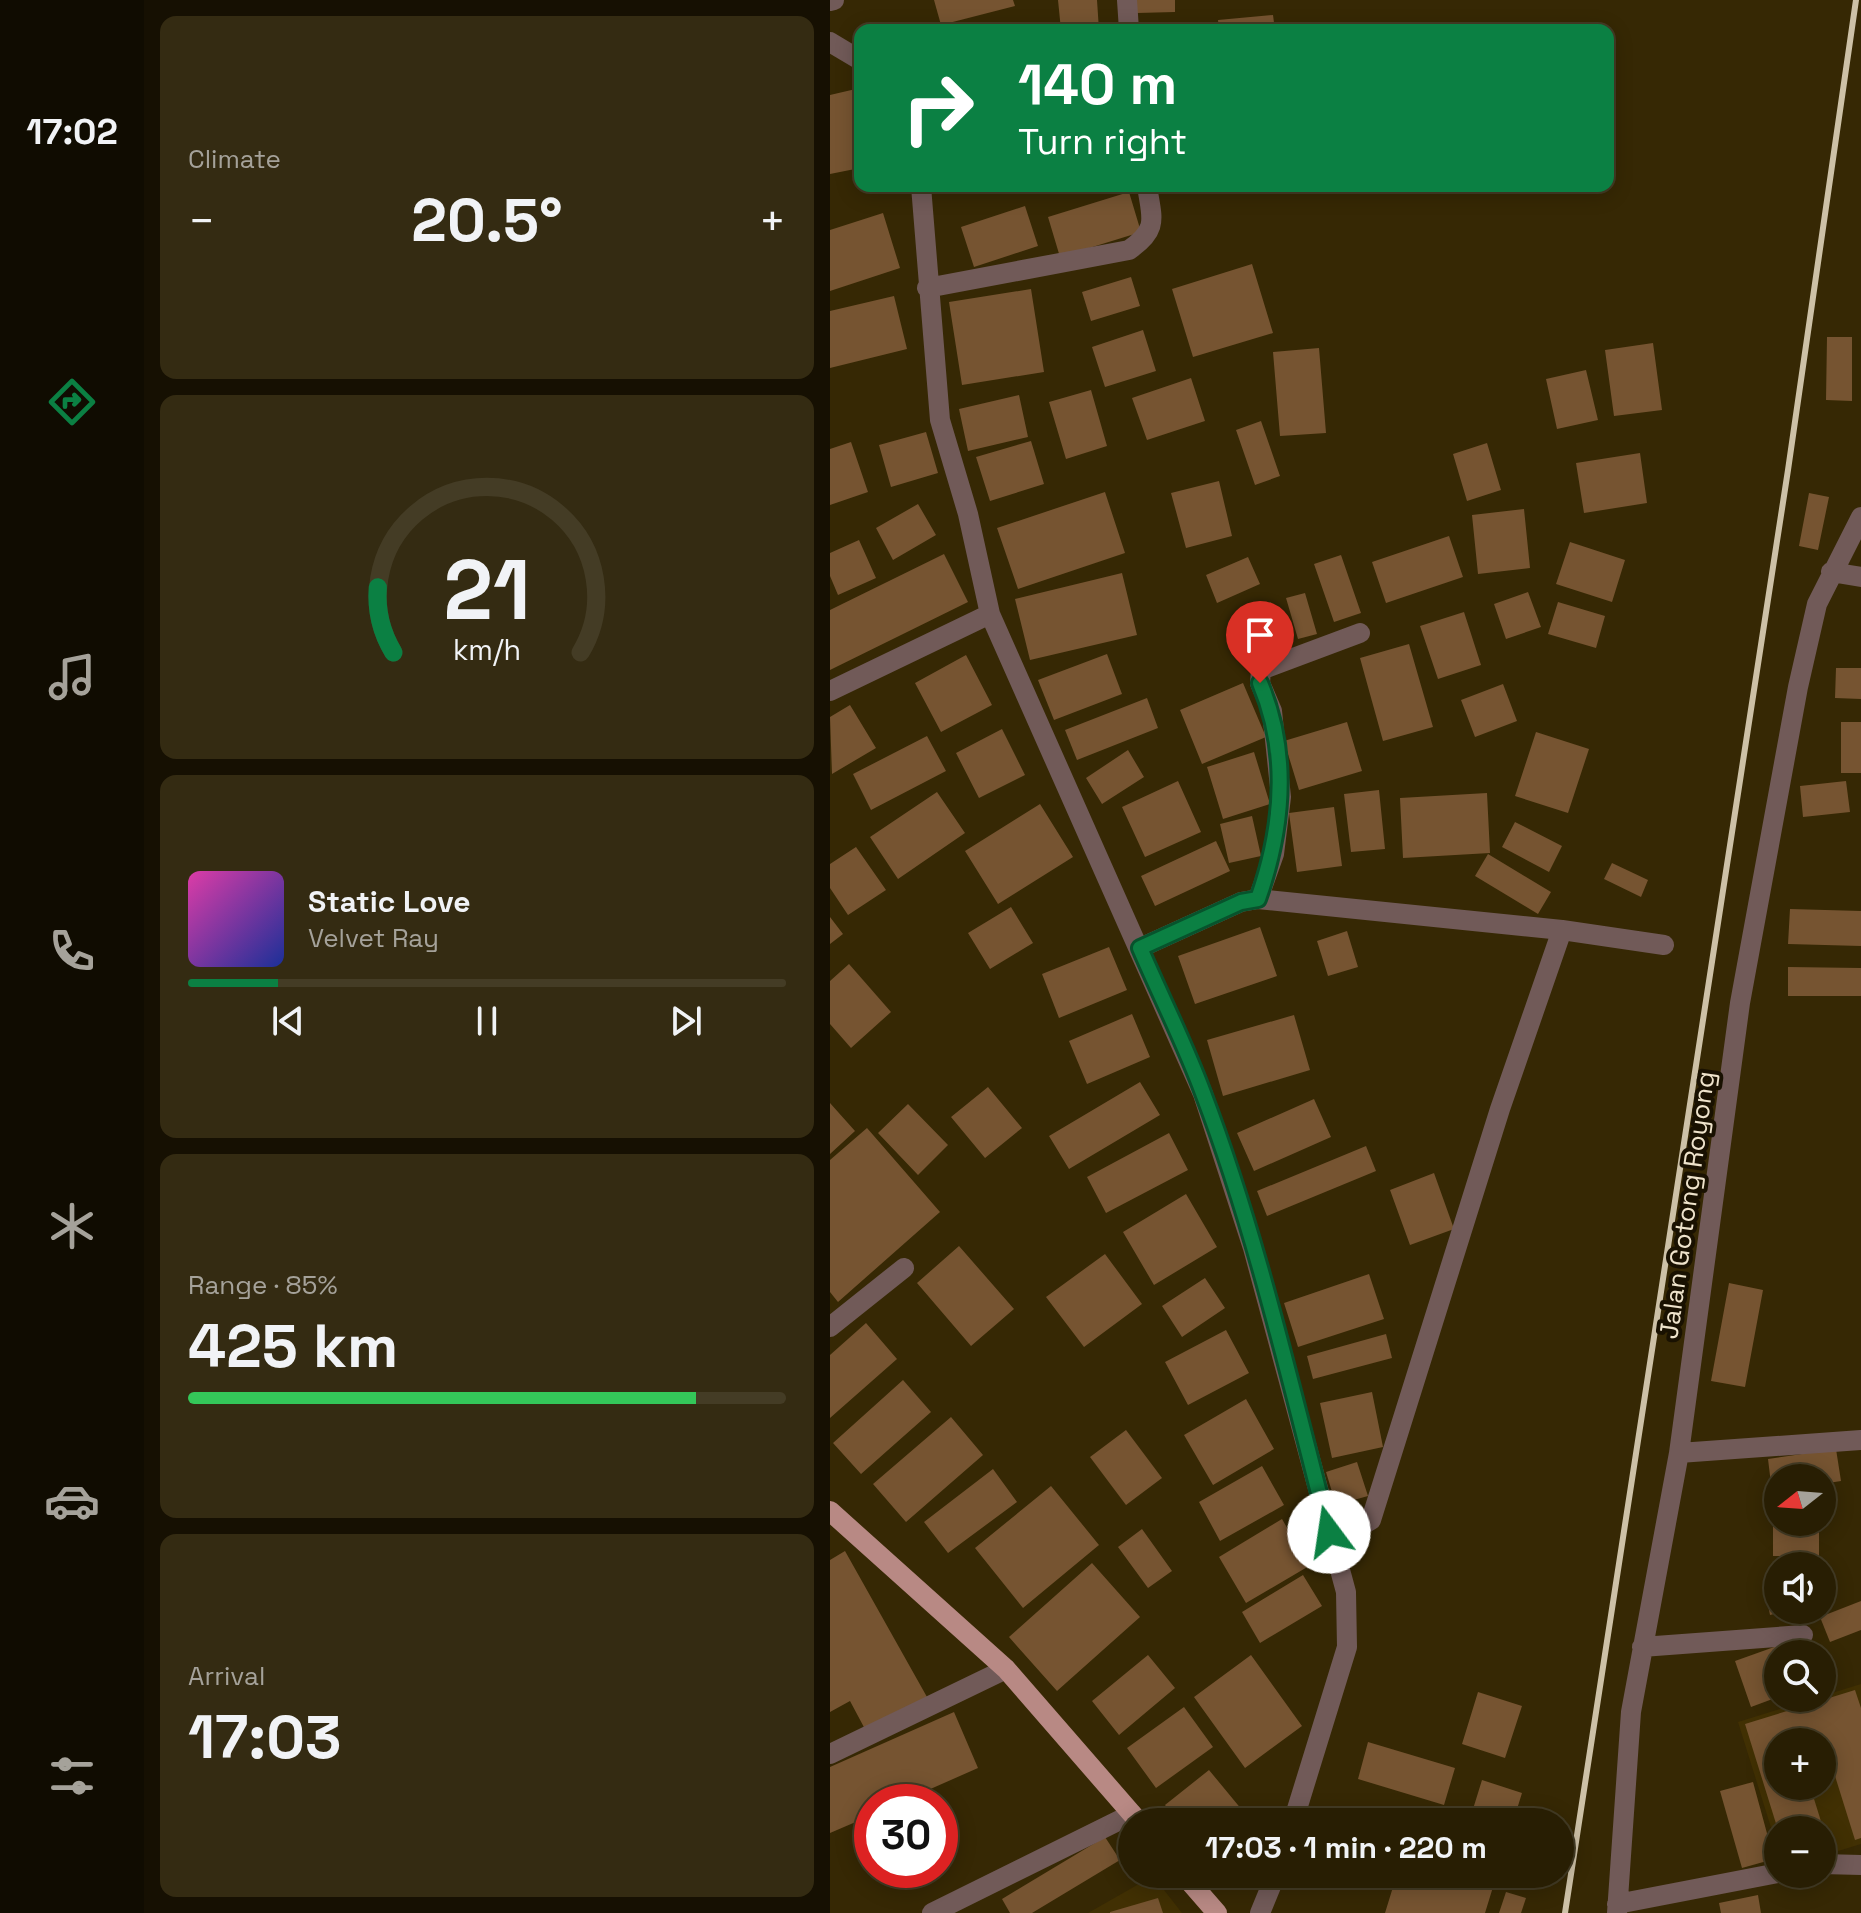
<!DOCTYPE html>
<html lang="en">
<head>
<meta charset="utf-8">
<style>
	:root { --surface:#281e03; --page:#342b12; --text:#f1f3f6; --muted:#a5a29a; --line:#443c25; --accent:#0b8043 }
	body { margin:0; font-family:"Space Grotesk",sans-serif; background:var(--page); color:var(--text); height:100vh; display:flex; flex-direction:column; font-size:30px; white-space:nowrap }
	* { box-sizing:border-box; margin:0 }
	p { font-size:26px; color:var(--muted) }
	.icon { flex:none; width:44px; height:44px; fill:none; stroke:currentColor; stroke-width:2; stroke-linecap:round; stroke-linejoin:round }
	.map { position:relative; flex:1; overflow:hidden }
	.sheet { display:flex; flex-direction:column; gap:16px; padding:16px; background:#161002; width:686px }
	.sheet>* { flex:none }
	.banner { position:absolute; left:24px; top:24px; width:760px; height:168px; border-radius:16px; box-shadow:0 4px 20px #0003,0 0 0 2px var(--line); background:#0b8043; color:#fff; overflow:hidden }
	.needle { width:52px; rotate:253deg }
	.tools { position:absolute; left:934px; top:1464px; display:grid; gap:16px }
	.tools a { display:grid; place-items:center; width:72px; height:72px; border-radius:50%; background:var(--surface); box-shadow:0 4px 20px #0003,0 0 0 2px var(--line); font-size:40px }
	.speed { position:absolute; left:24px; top:1784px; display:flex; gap:16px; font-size:40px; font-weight:700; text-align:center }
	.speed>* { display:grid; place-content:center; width:104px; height:104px; border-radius:50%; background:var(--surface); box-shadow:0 4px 20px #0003,0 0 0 2px var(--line); line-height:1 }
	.speed .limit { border:12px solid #d22; background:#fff; color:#111 }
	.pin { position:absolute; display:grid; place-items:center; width:68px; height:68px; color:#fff; margin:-82px -34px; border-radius:50% 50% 50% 0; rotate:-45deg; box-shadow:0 0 8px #0007 }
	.pin .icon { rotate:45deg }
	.me { position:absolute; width:88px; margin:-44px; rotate:346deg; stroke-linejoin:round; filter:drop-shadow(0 0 6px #0008) }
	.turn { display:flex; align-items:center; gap:28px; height:168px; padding:0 32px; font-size:36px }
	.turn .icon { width:104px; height:104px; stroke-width:2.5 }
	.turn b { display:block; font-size:56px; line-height:68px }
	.big { font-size:60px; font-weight:600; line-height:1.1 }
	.sheet .card { flex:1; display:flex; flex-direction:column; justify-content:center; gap:12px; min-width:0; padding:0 28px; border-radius:16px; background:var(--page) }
	.sheet .dial { align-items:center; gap:0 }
	.dial svg { height:208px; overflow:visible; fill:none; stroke:var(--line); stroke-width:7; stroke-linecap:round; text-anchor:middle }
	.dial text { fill:var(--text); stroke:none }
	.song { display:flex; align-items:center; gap:24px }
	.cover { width:96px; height:96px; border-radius:12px; background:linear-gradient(135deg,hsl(320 70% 55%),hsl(230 70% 35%)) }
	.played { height:8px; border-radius:4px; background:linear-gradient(90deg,var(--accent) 15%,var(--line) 15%) }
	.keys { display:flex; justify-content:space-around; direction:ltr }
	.heat { display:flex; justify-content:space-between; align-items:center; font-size:44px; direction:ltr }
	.charge { height:12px; border-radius:6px; background:linear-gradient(90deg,#34c759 85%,var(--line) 0) }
	.trip { position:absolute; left:288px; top:1808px; width:456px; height:80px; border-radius:40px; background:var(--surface); box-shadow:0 4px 20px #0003,0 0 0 2px var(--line); font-weight:600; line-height:80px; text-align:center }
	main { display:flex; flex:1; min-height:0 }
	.tab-bar { display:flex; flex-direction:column; width:144px; justify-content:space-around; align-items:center; background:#100c01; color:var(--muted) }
	.tab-bar .icon { width:56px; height:56px }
	.tab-bar .active { color:var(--accent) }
	.tab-bar b { font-size:36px; color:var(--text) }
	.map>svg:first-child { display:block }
	.built { fill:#413003; fill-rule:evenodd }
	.building { fill:#765431 }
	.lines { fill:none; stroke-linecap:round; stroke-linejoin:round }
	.minor { stroke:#715a58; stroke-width:20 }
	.major { stroke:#b88984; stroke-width:20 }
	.rail { stroke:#cdc1a7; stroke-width:6 }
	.route-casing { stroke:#07532c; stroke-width:20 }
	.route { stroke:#0b8043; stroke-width:14 }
	.labels { text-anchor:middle; stroke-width:8; stroke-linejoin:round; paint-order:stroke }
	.street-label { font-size:26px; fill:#eee3cb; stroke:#191101 }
</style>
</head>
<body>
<main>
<nav class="tab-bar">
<b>17:02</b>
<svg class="icon active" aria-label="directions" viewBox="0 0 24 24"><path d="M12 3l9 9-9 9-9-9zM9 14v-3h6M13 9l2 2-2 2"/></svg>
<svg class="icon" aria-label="music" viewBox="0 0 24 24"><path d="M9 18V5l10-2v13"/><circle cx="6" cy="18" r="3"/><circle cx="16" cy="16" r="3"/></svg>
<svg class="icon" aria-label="phone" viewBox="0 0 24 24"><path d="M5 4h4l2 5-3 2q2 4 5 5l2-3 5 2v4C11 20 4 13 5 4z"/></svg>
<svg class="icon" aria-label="climate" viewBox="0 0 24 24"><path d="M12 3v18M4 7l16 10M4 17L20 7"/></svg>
<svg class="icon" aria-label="car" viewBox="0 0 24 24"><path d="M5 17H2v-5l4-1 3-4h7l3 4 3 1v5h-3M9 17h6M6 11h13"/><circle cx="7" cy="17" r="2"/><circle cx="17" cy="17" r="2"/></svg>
<svg class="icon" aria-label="filters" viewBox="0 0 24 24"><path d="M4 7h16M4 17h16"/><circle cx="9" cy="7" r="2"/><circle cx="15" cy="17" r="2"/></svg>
</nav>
<section class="sheet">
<div class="card"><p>Climate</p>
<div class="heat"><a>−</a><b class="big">20.5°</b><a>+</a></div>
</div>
<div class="card dial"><svg viewBox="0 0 100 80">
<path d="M14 69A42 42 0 1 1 86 69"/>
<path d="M14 69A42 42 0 0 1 8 44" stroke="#0b8043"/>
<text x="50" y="56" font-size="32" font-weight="700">21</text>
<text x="50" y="72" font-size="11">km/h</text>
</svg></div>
<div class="card">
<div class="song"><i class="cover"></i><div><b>Static Love</b><p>Velvet Ray</p></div></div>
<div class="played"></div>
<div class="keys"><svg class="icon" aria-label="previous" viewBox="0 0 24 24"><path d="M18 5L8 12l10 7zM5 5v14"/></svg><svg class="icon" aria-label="pause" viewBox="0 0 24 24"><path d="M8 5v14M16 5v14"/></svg><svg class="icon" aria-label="next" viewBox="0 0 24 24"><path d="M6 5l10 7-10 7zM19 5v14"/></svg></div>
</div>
<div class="card"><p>Range · 85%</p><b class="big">425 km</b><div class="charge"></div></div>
<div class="card"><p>Arrival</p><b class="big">17:03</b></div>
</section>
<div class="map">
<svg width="1031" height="1913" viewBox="0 0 1031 1913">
	<rect width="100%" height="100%" fill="#362804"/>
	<path class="built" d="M1031,1684v160l-39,12v-26h-44v20l-40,-128zM948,1742h44v44h-44z
		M323,1876l29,37h-94z"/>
	<path class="building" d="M104,0h79l2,6 -74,19z
		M228,0h39l2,30h-38z
		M306,0h39v12l-38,1z
		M443,15l2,15h-56l-1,-10z
		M30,88v80l-30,6v-79z
		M299,192l12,40 -81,25 -12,-40z
		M195,206l13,40 -64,21 -13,-40z
		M53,213l17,55 -70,23v-61z
		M422,264l21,69 -80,24 -21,-68z
		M301,277l9,29 -49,15 -9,-29z
		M201,289l13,83 -82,13 -13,-83z
		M64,296l13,53 -77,19v-57z
		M313,330l13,41 -51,16 -13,-40z
		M997,337h25v64l-26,-1z
		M823,343l9,67 -48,6 -9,-66z
		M489,348l7,85 -46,3 -7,-84z
		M756,370l12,50 -41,9 -11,-50z
		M361,378l14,43 -58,19 -15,-42z
		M261,390l16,56 -41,13 -17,-57z
		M189,395l9,42 -60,14 -9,-42z
		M431,421l19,55 -25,9 -19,-55z
		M96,432l12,41 -47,14 -12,-42z
		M201,441l13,43 -54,17 -14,-44z
		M21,442l17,50 -38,13v-56z
		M657,443l14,47 -34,11 -14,-47z
		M810,453l7,50 -63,10 -8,-50z
		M389,481l13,55 -46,12 -15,-55z
		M275,492l20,61 -107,36 -21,-61z
		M979,493l20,4 -11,53 -19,-4z
		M88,504l18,31 -43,25 -17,-32z
		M694,509l6,59 -52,6 -6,-59z
		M619,536l14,41 -77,26 -14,-41z
		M29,540l17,38 -38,17 -8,-19v-23z
		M740,542l55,18 -13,42 -56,-18z
		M114,554l24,48 -138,68v-60z
		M511,555l20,58 -27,9 -20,-58z
		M418,557l12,27 -43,19 -11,-28z
		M292,573l15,62 -107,25 -15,-61z
		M698,592l13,35 -35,12 -12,-35z
		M475,593l12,41 -19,5 -12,-41z
		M441,602l16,49 -25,8 -16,-49z
		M728,602l47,14 -9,32 -48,-14z
		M634,612l17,53 -43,14 -18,-53z
		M579,644l24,83 -50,14 -23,-83z
		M277,654l15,40 -68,26 -16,-40z
		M136,655l26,50 -51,27 -26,-49z
		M1006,668h25v31l-26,-1z
		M413,683l23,54 -64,27 -22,-54z
		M673,684l14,37 -42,16 -14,-37z
		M317,698l11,30 -81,32 -12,-30z
		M20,705l26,43 -44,26 -2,-57z
		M517,722l15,49 -63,19 -15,-49z
		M1011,722h20v51h-20z
		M172,729l23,46 -46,23 -23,-45z
		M706,732l53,17 -21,64 -53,-17z
		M97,736l19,35 -75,39 -18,-36z
		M298,750l16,27 -42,27 -16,-26z
		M424,752l16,52 -47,15 -16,-52z
		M348,781l23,51 -56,25 -23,-50z
		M1016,781l4,31 -47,5 -3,-31z
		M549,790l6,59 -34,3 -7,-58z
		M107,792l28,41 -67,46 -28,-42z
		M657,793l3,60 -87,5 -3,-60z
		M210,804l33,53 -75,47 -33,-53z
		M504,807l8,59 -45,6 -8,-59z
		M422,816l9,40 -32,7 -9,-39z
		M685,822l47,24 -13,26 -47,-25z
		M386,841l14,30 -75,35 -14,-30z
		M26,847l30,43 -38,25 -18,-27v-24z
		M658,854l63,38 -13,22 -63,-38z
		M782,863l36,17 -7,17 -37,-18z
		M181,907l22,36 -43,26 -22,-36z
		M960,909l71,2v35l-73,-2z
		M0,917l13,17 -13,10z
		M430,927l17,49 -82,28 -17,-48z
		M517,931l11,36 -30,9 -11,-35z
		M279,947l18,43 -68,28 -17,-44z
		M19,964l42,48 -40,36 -21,-24v-43z
		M958,967l73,1v28h-73z
		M302,1014l18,43 -63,27 -18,-43z
		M464,1015l16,55 -87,26 -16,-56z
		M310,1082l20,33 -91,54 -20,-33z
		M158,1087l34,41 -37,30 -34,-41z
		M484,1099l17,38 -77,34 -17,-38z
		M0,1103l25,28 -25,23z
		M78,1104l40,41 -30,30 -40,-42z
		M37,1128l73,84 -102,90 -8,-10v-132z
		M339,1133l19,37 -82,43 -19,-36z
		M536,1146l10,25 -109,45 -10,-25z
		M604,1173l20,56 -44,16 -20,-55z
		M356,1194l31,53 -63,38 -31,-53z
		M129,1246l55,63 -43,37 -54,-63z
		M275,1254l37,50 -58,43 -38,-50z
		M539,1274l15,45 -86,28 -14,-44z
		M375,1278l20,30 -43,29 -20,-31z
		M899,1283l34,7 -18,97 -34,-6z
		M36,1323l31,36 -67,59v-63z
		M396,1330l23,43 -61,32 -23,-43z
		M556,1334l6,24 -79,21 -6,-23z
		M73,1380l28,32 -70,62 -28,-31z
		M542,1392l11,55 -51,11 -12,-55z
		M416,1399l28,50 -61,36 -29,-50z
		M121,1417l32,38 -77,67 -33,-38z
		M296,1430l36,48 -36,27 -36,-48z
		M1006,1449l5,32 -19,3v-6h-44v13l-6,1 -4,-33z
		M527,1462l11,34 -32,9 -10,-33z
		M432,1466l22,39 -64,36 -21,-39z
		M163,1469l24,33 -69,51 -24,-31z
		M221,1486l48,59 -76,63 -48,-60z
		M943,1510l5,1v11h41v34h-46z
		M452,1519l27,47 -63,37 -27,-46z
		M312,1529l30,42 -24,17 -30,-41z
		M15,1551l82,146 -61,34 -16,-30 -20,11v-152z
		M262,1563l48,54 -83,74 -48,-54z
		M997,1565l7,35 -12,3v-37z
		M473,1575l19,31 -62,37 -18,-31z
		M948,1576v34l8,1 -16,4 -7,-35z
		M1031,1601v29l-31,12 -10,-25z
		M947,1646l1,51 -27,10 -16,-46z
		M318,1655l27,33 -56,47 -27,-34z
		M421,1655l51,71 -57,42 -51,-71z
		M1025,1690l6,18v130l-6,2 -30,-96 -47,-2v44h32l19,61 -7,2v-19h-44l-33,-106z
		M648,1692l44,14 -17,52 -43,-14z
		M354,1707l29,40 -57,41 -29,-40z
		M124,1712l24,56 -77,34h-29v13l-42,18v-66z
		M538,1742l87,26 -11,37 -86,-26z
		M379,1770l43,52h-74l-13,-17z
		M652,1780l40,13 -9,29h-44z
		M923,1782l21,77 -32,9 -22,-77z
		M275,1837l15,23 -88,53h-22l-8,-14z
		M567,1874h100l-12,39h-100z
		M676,1892l20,6 -5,15h-22z
		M928,1895l3,18h-40l-2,-10z
		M328,1898l5,15h-53v-1z"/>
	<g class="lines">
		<path class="minor" d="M297,0l2,30
			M0,1l4,-1
			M0,42l30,18
			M91,186l19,234 28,94 22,100 213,480 50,154 93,344 1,55 -54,175
			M97,288l202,-38c30,-21 23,-31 18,-64
			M1001,572l30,5
			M0,691l160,-77
			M428,899l16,-45 7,-57 -9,-86 -12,-28 1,-13 99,-37
			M310,948l101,-46 17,-3 304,31 102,15
			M0,1327l74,-59
			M849,1453l182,-13
			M499,1532l27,-3 15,-9 129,-411 62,-179
			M812,1647l161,-12
			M0,1754l176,-85
			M992,1864l39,1
			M787,1904l161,-31
			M102,1913l200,-99
			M430,1913l16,-39
			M787,1913l14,-201 48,-259 61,-450 58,-316 19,-83 44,-87"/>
		<path class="major" d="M0,1511l176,158 133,153
			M353,1874l34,39"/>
		<path class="rail" d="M735,1913l223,-1443 68,-470"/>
	</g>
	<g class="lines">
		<g class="route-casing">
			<path id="route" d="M430,683c30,71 23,145 -2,216l-17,3 -101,46c21,49 45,96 63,145 54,142 88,293 126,439"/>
		</g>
		<use href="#route" class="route"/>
	</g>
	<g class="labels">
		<g class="street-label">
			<text transform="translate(857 1205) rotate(-82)" y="9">Jalan Gotong Royong</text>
		</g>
	</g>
</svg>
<div class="tools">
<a><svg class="needle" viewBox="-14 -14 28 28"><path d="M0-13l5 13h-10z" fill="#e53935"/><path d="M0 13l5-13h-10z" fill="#a5a29a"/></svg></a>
<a><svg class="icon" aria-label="sound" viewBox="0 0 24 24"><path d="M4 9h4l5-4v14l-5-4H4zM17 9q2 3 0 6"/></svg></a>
<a><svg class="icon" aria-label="search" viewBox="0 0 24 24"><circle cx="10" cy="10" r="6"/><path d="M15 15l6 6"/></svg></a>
<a>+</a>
<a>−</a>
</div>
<div class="speed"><div class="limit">30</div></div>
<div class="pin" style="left:430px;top:683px;background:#d93025"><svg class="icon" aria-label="arrive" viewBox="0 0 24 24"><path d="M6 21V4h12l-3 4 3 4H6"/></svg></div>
<svg class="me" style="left:499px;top:1532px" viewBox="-20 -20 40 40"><circle r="19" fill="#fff"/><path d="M0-13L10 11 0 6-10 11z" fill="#0b8043"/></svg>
<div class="trip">17:03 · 1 min · 220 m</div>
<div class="banner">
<div class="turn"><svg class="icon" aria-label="right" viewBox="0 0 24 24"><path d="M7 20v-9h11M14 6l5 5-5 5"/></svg><div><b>140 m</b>Turn right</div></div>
</div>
</div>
</main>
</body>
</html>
